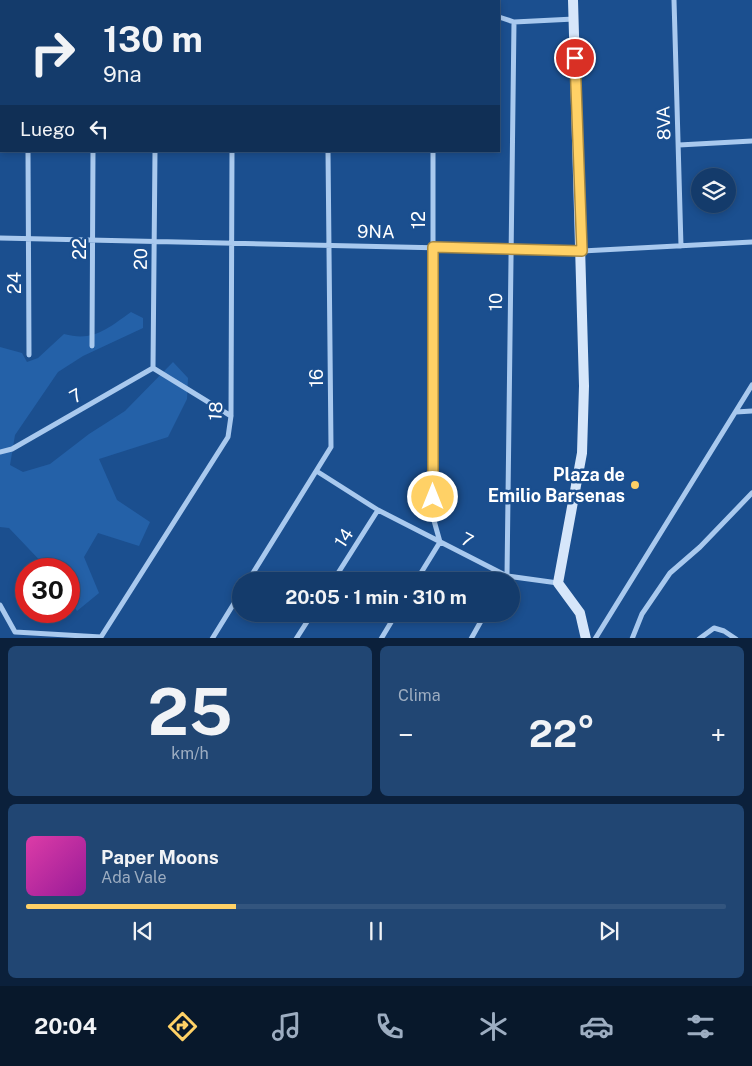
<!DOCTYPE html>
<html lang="es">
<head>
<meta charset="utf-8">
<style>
	:root { --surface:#143b6b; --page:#214673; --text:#f1f3f6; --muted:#9dadc1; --line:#33557e; --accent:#ffd166 }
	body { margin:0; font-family:"Public Sans",sans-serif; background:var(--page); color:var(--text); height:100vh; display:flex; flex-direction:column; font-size:19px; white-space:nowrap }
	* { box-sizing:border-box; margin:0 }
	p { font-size:16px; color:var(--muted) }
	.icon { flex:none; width:28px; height:28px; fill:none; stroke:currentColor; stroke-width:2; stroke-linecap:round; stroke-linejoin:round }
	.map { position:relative; height:638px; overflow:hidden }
	.panel { display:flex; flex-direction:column; gap:8px; padding:8px; background:#0b203b; flex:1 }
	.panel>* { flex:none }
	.banner { position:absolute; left:0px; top:0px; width:500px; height:152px; box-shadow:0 2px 8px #0003,0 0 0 1px var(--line); background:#143b6b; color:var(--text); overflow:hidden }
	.controls { position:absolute; left:691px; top:168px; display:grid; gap:10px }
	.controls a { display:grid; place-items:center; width:45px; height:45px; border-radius:50%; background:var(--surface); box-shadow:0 2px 8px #0003,0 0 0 1px var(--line); font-size:25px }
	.speed { position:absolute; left:15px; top:558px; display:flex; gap:10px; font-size:25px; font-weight:700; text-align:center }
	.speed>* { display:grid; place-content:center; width:65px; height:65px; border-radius:50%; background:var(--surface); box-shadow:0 2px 8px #0003,0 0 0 1px var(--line); line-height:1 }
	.speed .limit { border:8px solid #d22; background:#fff; color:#111 }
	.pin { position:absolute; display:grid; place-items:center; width:42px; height:42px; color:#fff; margin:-21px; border:2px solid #fff; border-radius:50%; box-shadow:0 1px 5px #0007 }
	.me { position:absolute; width:55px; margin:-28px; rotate:0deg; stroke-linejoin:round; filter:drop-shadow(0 0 4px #0008) }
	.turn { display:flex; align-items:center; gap:18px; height:105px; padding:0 20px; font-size:22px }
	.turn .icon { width:65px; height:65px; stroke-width:2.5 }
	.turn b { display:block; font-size:35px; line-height:42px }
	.then { display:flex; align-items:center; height:48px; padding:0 20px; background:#0003; gap:10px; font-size:19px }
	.big { font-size:38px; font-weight:700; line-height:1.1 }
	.panel .tile { flex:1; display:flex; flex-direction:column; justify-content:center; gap:8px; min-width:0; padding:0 18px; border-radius:8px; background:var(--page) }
	.panel .dial { align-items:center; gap:0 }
	.dial b { font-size:65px; line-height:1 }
	.song { display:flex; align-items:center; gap:15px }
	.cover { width:60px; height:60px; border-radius:8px; background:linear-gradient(135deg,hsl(320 70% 55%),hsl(300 70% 35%)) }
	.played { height:5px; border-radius:2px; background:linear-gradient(90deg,var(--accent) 30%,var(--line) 30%) }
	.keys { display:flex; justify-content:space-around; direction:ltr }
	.heat { display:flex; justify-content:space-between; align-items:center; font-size:28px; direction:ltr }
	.panel .tiles { flex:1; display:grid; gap:8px; grid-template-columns:1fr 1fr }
	.tile:last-child { grid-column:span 2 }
	.trip { position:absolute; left:232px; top:572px; width:288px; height:50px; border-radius:25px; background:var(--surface); box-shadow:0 2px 8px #0003,0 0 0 1px var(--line); font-weight:700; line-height:50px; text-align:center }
	.dock { display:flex; height:80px; justify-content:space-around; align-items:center; background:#08182b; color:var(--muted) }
	.dock .icon { width:35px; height:35px }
	.dock .selected { color:var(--accent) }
	.dock b { font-size:22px; color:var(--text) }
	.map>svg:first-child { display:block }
	.green { fill:#2461a8 }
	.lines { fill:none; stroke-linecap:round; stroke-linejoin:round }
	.street { stroke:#a9c9ee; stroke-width:5 }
	.secondary { stroke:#d6e6fa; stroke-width:10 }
	.route-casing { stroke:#a68842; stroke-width:12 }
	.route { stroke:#ffd166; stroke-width:9 }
	.poi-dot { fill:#ffd166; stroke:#1b4f8f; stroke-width:2 }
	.labels { text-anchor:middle; stroke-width:5; stroke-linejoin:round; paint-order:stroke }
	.street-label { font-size:18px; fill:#fff; stroke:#1b4f8f }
	.poi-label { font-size:18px; font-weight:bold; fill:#fff; stroke:#1b4f8f; text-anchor:end }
</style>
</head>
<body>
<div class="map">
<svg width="752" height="639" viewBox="0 0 752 639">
	<rect width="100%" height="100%" fill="#1b4f8f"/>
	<path class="green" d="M131,312l12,6v10l-60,28 -25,16 -43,63 -5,30 13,7 27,-8 39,-30 36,-23 48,-49 15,16 -1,21 -19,38 -69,22 18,41 33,22 -11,24 -41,-13 -14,24 15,36 -22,18 -8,-12v-30h-21l-39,-41 -9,-1v-180l22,6 5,9 11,-4 26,-24c29,8 43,-5 67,-22z"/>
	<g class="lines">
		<path class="street" d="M0,0h1
			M456,0l3,1
			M674,0l7,246
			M398,1l4,-1
			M433,1v-1
			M499,17l15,5 60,-3
			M0,20h1
			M679,145l73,-4
			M28,151l1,204
			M0,238l582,13 170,-9
			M92,346l1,-195
			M153,368l2,-217
			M153,368l78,48
			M736,412l16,-1
			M0,452l12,-3 141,-81
			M318,472l60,38 129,66 51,7
			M248,581l83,-134 -3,-296
			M333,581l45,-71
			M416,581l24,-39 -7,-25v-366
			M504,581l3,-5 7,-554
			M0,605l15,27 86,5
			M101,637l127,-200 3,-21 1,-265
			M212,639l29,-47
			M296,639l16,-25
			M381,639l15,-25
			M471,639l14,-25
			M595,639l157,-254
			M632,639l10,-25 28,-41 30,-26 52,-54
			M699,639l15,-11 10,3 12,8"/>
		<path class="secondary" d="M573,0l11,386 -2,67 -24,130 22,30 6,26"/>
	</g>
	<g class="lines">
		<g class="route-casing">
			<path id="route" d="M433,497v-250l149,4 -7,-193"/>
		</g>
		<use href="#route" class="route"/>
	</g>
	<circle class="poi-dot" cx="635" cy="485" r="5"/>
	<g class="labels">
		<g class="street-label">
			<text transform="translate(664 123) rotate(-92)" y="6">8VA</text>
			<text transform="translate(419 220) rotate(-90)" y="6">12</text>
			<text transform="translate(376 232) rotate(1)" y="6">9NA</text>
			<text transform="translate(80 249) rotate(-90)" y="6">22</text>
			<text transform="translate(141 259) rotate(-89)" y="6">20</text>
			<text transform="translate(15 283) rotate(-90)" y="6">24</text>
			<text transform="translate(496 302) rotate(-89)" y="6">10</text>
			<text transform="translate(317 378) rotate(-90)" y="6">16</text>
			<text transform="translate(76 396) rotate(-30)" y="6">7</text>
			<text transform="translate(216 411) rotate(-86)" y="6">18</text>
			<text transform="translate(344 538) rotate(-57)" y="6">14</text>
			<text transform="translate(467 540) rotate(27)" y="6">7</text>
		</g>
		<g class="poi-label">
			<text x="625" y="481">Plaza de<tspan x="625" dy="21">Emilio Barsenas</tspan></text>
		</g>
	</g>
</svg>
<div class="controls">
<a><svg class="icon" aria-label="layers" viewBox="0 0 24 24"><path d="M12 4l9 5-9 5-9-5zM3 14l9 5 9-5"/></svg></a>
</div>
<div class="speed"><div class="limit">30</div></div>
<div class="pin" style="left:575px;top:58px;background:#d93025"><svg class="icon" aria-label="arrive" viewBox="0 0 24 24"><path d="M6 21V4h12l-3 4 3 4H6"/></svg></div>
<svg class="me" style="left:433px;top:497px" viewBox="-20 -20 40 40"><circle r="17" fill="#ffd166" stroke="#fff" stroke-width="3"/><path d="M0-11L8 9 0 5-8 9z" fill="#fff"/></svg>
<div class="trip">20:05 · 1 min · 310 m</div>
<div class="banner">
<div class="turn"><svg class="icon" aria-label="right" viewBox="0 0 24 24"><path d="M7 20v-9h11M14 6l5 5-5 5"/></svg><div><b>130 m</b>9na</div></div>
<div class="then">Luego<svg class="icon" aria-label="left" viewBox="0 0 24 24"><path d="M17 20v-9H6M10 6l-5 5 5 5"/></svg></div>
</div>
</div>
<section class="panel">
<div class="tiles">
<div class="tile dial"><b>25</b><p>km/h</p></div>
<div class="tile"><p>Clima</p>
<div class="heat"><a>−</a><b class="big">22°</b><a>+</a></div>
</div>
<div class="tile">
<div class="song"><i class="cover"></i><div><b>Paper Moons</b><p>Ada Vale</p></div></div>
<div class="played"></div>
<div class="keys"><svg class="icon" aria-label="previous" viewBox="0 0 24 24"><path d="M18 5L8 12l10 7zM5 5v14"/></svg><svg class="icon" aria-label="pause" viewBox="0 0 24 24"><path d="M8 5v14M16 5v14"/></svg><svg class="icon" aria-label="next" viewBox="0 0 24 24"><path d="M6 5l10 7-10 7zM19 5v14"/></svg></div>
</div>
</div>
</section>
<nav class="dock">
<b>20:04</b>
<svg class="icon selected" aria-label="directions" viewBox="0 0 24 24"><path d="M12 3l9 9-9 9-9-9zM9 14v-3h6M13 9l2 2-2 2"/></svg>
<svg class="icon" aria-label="music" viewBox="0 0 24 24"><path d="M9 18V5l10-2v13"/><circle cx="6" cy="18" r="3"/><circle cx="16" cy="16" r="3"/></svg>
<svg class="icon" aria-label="phone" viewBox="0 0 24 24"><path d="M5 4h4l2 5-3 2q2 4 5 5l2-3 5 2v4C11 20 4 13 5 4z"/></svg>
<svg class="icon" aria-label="climate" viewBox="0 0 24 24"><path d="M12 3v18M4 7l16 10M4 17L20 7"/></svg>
<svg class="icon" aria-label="car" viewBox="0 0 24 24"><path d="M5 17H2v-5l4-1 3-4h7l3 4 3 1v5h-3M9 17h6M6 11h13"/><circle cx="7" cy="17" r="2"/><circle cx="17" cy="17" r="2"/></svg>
<svg class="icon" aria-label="filters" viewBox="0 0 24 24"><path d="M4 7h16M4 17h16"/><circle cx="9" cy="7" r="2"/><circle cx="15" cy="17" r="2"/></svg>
</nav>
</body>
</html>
